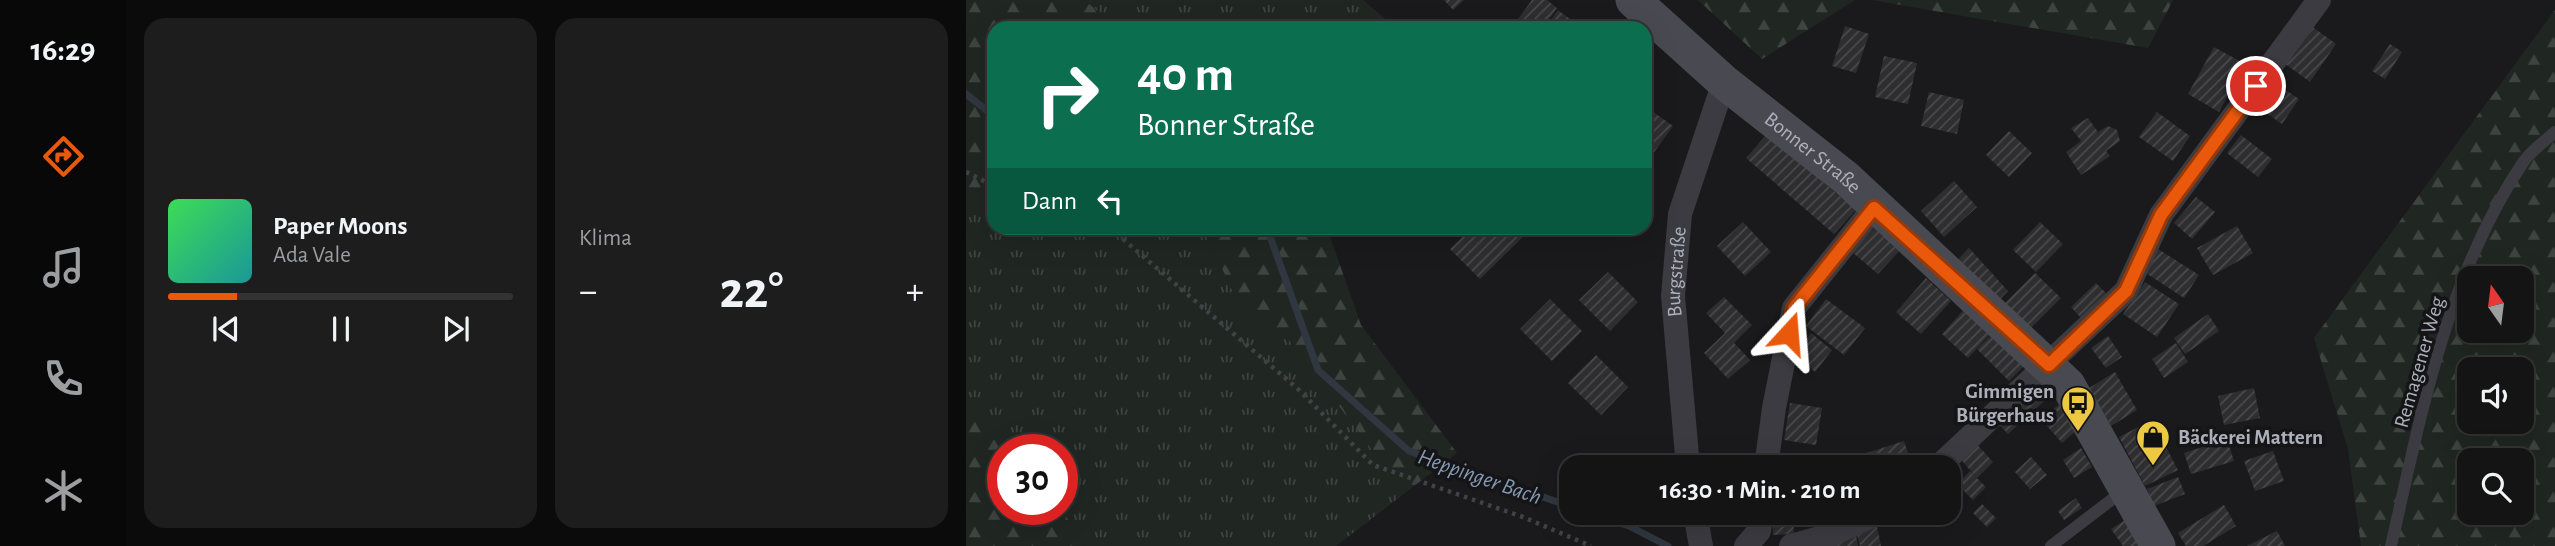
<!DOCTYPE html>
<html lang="de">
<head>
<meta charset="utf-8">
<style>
	:root { --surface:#141415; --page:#1d1d1e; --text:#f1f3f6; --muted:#9d9ea0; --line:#333334; --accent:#ea580c }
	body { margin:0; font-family:"Alegreya Sans",sans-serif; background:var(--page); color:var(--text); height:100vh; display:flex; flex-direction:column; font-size:26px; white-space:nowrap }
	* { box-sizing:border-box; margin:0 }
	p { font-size:23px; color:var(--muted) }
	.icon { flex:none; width:38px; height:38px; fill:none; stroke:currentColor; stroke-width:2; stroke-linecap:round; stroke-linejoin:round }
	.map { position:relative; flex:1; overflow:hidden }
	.panel { display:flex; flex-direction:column; gap:18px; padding:18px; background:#0b0b0c; width:840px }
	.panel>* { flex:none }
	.top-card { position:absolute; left:21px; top:21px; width:665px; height:214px; border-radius:21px; box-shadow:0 7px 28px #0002,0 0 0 2px var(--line); background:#0b6e4f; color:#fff; overflow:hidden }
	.needle { width:46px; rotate:346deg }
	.buttons { position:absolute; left:1491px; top:266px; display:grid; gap:14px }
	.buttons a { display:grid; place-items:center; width:77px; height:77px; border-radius:14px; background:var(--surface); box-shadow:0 7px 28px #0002,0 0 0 2px var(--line); font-size:35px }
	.speed { position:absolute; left:21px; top:434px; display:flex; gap:14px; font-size:35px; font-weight:700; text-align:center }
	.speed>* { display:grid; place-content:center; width:91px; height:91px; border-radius:50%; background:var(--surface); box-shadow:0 7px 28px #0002,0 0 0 2px var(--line); line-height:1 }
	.speed .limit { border:10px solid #d22; background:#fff; color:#111 }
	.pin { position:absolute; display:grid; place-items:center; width:60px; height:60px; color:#fff; margin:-30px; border:4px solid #fff; border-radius:50%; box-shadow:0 2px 7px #0007 }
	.me { position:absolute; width:77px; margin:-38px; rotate:19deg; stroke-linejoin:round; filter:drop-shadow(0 0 5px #0008) }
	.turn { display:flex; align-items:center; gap:24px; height:147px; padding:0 35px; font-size:32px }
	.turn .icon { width:91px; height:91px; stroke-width:2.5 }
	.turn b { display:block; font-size:49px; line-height:60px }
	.then { display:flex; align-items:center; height:66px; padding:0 35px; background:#0003; gap:14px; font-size:26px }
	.big { font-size:52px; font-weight:700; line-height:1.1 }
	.panel .card { flex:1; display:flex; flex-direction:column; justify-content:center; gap:10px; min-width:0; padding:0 24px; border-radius:21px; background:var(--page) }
	.song { display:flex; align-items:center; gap:21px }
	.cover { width:84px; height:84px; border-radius:10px; background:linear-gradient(135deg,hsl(130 70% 55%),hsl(180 70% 35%)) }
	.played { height:7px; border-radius:4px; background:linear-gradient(90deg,var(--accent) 20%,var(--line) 20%) }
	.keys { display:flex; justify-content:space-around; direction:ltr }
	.heat { display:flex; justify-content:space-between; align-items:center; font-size:38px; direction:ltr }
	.panel .tiles { flex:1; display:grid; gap:18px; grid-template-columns:repeat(2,1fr) }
	.trip { position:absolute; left:593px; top:455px; width:402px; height:70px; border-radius:21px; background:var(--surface); box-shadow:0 7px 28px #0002,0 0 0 2px var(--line); font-weight:700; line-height:70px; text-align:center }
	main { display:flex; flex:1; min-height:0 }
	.menu { display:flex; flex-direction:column; width:126px; justify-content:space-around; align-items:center; background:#080808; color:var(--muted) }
	.menu .icon { width:49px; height:49px }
	.menu .selected { color:var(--accent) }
	.menu b { font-size:32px; color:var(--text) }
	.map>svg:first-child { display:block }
	.grass { fill:url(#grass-tufts) }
	.forest { fill:url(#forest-firs); fill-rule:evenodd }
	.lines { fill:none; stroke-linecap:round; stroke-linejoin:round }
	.stream { stroke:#303740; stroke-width:7 }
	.building { fill:url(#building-hatch) }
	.path { stroke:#414248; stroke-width:4.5; stroke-dasharray:3.5 5; stroke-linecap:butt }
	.lane { stroke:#3b3b41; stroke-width:12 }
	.street { stroke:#3b3b41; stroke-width:24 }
	.secondary { stroke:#494a51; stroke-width:35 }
	.route-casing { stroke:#983908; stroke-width:18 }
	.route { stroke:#ea580c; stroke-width:12 }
	.labels { text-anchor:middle; stroke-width:7; stroke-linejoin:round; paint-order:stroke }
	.street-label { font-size:21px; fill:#adb0bb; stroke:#151517 }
	.poi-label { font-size:21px; font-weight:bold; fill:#adb0bb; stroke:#151517; text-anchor:end }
	.water-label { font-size:23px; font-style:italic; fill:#8699b4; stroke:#151517 }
</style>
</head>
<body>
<main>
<nav class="menu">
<b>16:29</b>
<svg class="icon selected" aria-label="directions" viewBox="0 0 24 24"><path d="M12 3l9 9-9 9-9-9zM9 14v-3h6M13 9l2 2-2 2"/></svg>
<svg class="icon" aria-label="music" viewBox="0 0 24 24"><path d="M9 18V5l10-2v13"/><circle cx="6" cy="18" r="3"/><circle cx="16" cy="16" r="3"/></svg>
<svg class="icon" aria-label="phone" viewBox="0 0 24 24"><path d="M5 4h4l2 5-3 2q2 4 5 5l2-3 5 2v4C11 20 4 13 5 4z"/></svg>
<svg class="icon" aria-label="climate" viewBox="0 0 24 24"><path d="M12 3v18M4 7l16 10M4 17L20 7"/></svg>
</nav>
<section class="panel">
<div class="tiles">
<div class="card">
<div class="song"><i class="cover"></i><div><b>Paper Moons</b><p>Ada Vale</p></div></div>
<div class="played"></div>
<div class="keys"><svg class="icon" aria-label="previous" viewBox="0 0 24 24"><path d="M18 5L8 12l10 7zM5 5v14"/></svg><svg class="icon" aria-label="pause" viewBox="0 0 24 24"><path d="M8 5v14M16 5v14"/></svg><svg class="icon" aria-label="next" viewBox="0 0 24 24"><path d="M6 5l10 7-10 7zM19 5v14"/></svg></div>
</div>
<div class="card"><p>Klima</p>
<div class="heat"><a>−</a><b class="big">22°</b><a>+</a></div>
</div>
</div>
</section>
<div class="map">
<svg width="1589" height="546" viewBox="0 0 1589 546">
	<defs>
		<pattern id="grass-tufts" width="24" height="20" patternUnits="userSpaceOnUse" patternTransform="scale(1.75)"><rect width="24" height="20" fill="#202722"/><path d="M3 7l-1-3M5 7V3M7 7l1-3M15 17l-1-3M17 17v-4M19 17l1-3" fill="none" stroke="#3e4440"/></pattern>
		<pattern id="forest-firs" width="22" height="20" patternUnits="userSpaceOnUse" patternTransform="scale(1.75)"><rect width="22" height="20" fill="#202722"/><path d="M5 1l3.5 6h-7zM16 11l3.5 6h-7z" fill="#3e4440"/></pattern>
		<pattern id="building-hatch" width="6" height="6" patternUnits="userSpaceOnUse" patternTransform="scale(1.75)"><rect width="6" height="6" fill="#2e2d30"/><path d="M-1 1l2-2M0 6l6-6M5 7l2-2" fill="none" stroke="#4a494c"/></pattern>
	</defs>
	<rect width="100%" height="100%" fill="#1a1a1c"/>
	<path class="grass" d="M118,0h279l33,28h-277z
		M0,204l31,25 206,-1 39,83 40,20 123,162 -69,53h-252l-22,-37v-59h-35l-61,-42z"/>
	<path class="forest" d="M0,0h118l35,28h-125v199l-28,-23z
		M732,0h157l-93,59z
		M906,0h301l-25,48z
		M1589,10v536h-194l-13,-97 -34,-111zM1503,278h53v53h-53zM1503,369h53v53h-53zM1503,460h53v53h-53z
		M237,228h124l34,97 96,128 -52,40 -123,-162 -12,6 -28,-26z
		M0,408l61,42h-24v59h59l22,37h-118z"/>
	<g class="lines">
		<path class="stream" d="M0,94l28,22
			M301,228l51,142 91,81 163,56
			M622,513l41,13 39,20"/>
	</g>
	<path class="building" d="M478,0h20l-11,10z
		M566,0h15l10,8 -14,20h-13l-12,-9z
		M592,10l24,18h-37z
		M1344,25l26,19 -26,38 -26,-19z
		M879,26l24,8 -13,39 -24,-7z
		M1424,44l12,8 -17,27 -13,-8z
		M1248,47l31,17 -26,48 -31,-18z
		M918,56l33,7 -9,41 -33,-7z
		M1309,83l24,16 -17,25 -23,-16z
		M963,92l35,8 -7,34 -36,-8z
		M679,106l28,20 -28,39z
		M1191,112l33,24 -17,25 -34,-24z
		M1122,118l10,14 10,-6 9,4 3,11 -14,10 4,5 -29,19 -15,-23 15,-11 -10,-13z
		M1043,131l23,22 -23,24 -23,-22z
		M801,134l89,76 -22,24 -88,-76z
		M1275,135l31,24 -14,18 -31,-24z
		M988,181l23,26 -33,30 -23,-26z
		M1230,197l19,15 -23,27 -18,-16z
		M777,222l28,30 -26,24 -28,-30z
		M1074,222l23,22 -27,28 -23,-22z
		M1271,226l16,27 -40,22 -16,-27z
		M909,227l25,23 -22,24 -26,-22z
		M506,228h60l-52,51 -30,-30z
		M1003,248l39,43 -15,16 -42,-40z
		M1192,249l41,26 -15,23 -41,-27z
		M642,272l30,30 -28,29 -31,-31z
		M1069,273l26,25 -32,32 -26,-25z
		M960,278l25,23 -30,33 -25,-22z
		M1179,282l34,22 -22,33 -34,-23z
		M1130,283l12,12 -25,25 -12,-13z
		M758,297l28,28 -18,18 16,17 -22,19 -24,-26 21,-20 -19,-20z
		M584,299l32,32 -30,30 -32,-32z
		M860,299l39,29 -21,27 -38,-29z
		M1001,306l27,24 -26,28 -26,-24z
		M1242,314l11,17 -34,23 -11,-16z
		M1029,331l32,32 -18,18 -32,-32z
		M845,333l21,17 -17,22 -21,-17z
		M1142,336l14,21 -16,11 -15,-20z
		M1210,343l12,19 -24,16 -12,-19z
		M630,355l32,32 -27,28 -33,-32z
		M1149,372l22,38 -26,16 -22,-38z
		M1078,373l14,15 -50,46 -14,-15z
		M1288,388l6,30 -36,7 -6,-29z
		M1096,402l20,24 -20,17 -21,-24z
		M824,403l32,5 -6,37 -32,-5z
		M1186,420l26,50 -33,16 -26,-49z
		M1261,439l7,22 -43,13 -7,-21z
		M1007,440l20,22 -16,16 -21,-24z
		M938,441l9,26h-59l-3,-9z
		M1115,448l11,19 -18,11 -11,-18z
		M1307,451l11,30 -29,10 -11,-30z
		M1065,457l16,18 -17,14 -15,-17z
		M1004,471l16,16 -13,13 -16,-16z
		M1212,477l7,17 -31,12 -7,-17z
		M1110,498l6,10 -18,12 -6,-9z
		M1016,504l14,14 -9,9 -14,-14z
		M1258,505l12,21 -33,20h-17l-8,-13z
		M806,513h21l1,21 -21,1z
		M839,513h30l-27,9z
		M1168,514l15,24 -12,8h-14l-12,-17z
		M911,526l4,20h-21l-4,-15z
		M1311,531l8,15h-38z
		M890,534l2,12h-25z"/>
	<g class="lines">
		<path class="path" d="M0,172l28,14
			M144,228l188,161 75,76 150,52 68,29"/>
		<path class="lane" d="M1085,546l72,-55
			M1425,546c30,-131 56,-272 133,-385 8,-11 21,-20 31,-29"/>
		<g class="street">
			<path id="s1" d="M722,467l-15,-171 7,-82 44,-132"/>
			<path d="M800,467l8,-59 20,-100 80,-100"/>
			<path d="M972,467l188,-176 35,-76 158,-215"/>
			<path d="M729,513l6,33"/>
			<path d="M780,546l13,-15 2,-18"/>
			<path d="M825,546l39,-11 48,-22"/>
		</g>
		<path class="secondary" id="s2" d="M667,0l91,82 122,96 222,207 90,161"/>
	</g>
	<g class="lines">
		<g class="route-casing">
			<path id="route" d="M823,333l5,-25 80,-100 175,157 77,-74 35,-76 95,-129"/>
		</g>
		<use href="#route" class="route"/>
	</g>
	<defs>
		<g id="bus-pin" transform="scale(1.75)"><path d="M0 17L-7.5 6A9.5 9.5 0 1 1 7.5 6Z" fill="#ecc843" stroke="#151517"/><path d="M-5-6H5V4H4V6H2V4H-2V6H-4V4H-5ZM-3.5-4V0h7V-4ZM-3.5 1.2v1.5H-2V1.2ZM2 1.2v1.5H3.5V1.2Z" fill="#111"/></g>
		<g id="shop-pin" transform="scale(1.75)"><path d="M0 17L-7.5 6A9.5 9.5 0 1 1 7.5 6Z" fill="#ecc843" stroke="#151517"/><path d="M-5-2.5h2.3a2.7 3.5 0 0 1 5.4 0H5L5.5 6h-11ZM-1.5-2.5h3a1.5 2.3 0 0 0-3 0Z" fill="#111"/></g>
	</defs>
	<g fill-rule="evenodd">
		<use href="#bus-pin" x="1112" y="403"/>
		<use href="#shop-pin" x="1187" y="437"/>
	</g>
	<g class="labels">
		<g class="street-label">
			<text dy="7" stroke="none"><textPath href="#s2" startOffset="236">Bonner Straße</textPath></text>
			<text dy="7" stroke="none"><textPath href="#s1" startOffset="196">Burgstraße</textPath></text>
			<text transform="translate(1453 362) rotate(-74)" y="7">Remagener Weg</text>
		</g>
		<g class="poi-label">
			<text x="1088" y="398">Gimmigen<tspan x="1088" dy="24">Bürgerhaus</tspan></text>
			<text x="1212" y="444" text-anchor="start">Bäckerei Mattern</text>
		</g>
		<g class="water-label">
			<text transform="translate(514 476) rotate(19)" y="8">Heppinger Bach</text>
		</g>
	</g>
</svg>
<div class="buttons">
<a><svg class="needle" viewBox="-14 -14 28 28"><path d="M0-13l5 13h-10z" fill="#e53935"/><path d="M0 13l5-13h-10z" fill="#9d9ea0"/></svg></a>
<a><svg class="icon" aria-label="sound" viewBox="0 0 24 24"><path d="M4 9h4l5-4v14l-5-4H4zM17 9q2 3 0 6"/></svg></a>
<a><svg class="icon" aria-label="search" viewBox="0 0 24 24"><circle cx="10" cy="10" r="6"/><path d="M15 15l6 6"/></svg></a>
</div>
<div class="speed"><div class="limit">30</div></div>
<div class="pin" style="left:1290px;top:86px;background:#d93025"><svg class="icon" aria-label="arrive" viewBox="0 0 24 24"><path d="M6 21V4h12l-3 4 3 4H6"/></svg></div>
<svg class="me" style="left:823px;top:333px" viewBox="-20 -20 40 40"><path d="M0-17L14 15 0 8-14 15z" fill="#ea580c" stroke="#fff" stroke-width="4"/></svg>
<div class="trip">16:30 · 1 Min. · 210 m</div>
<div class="top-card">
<div class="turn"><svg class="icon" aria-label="right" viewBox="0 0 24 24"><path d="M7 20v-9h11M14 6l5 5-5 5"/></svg><div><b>40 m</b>Bonner Straße</div></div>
<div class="then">Dann<svg class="icon" aria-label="left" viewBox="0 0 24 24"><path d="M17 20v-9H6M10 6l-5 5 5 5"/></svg></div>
</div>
</div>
</main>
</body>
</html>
